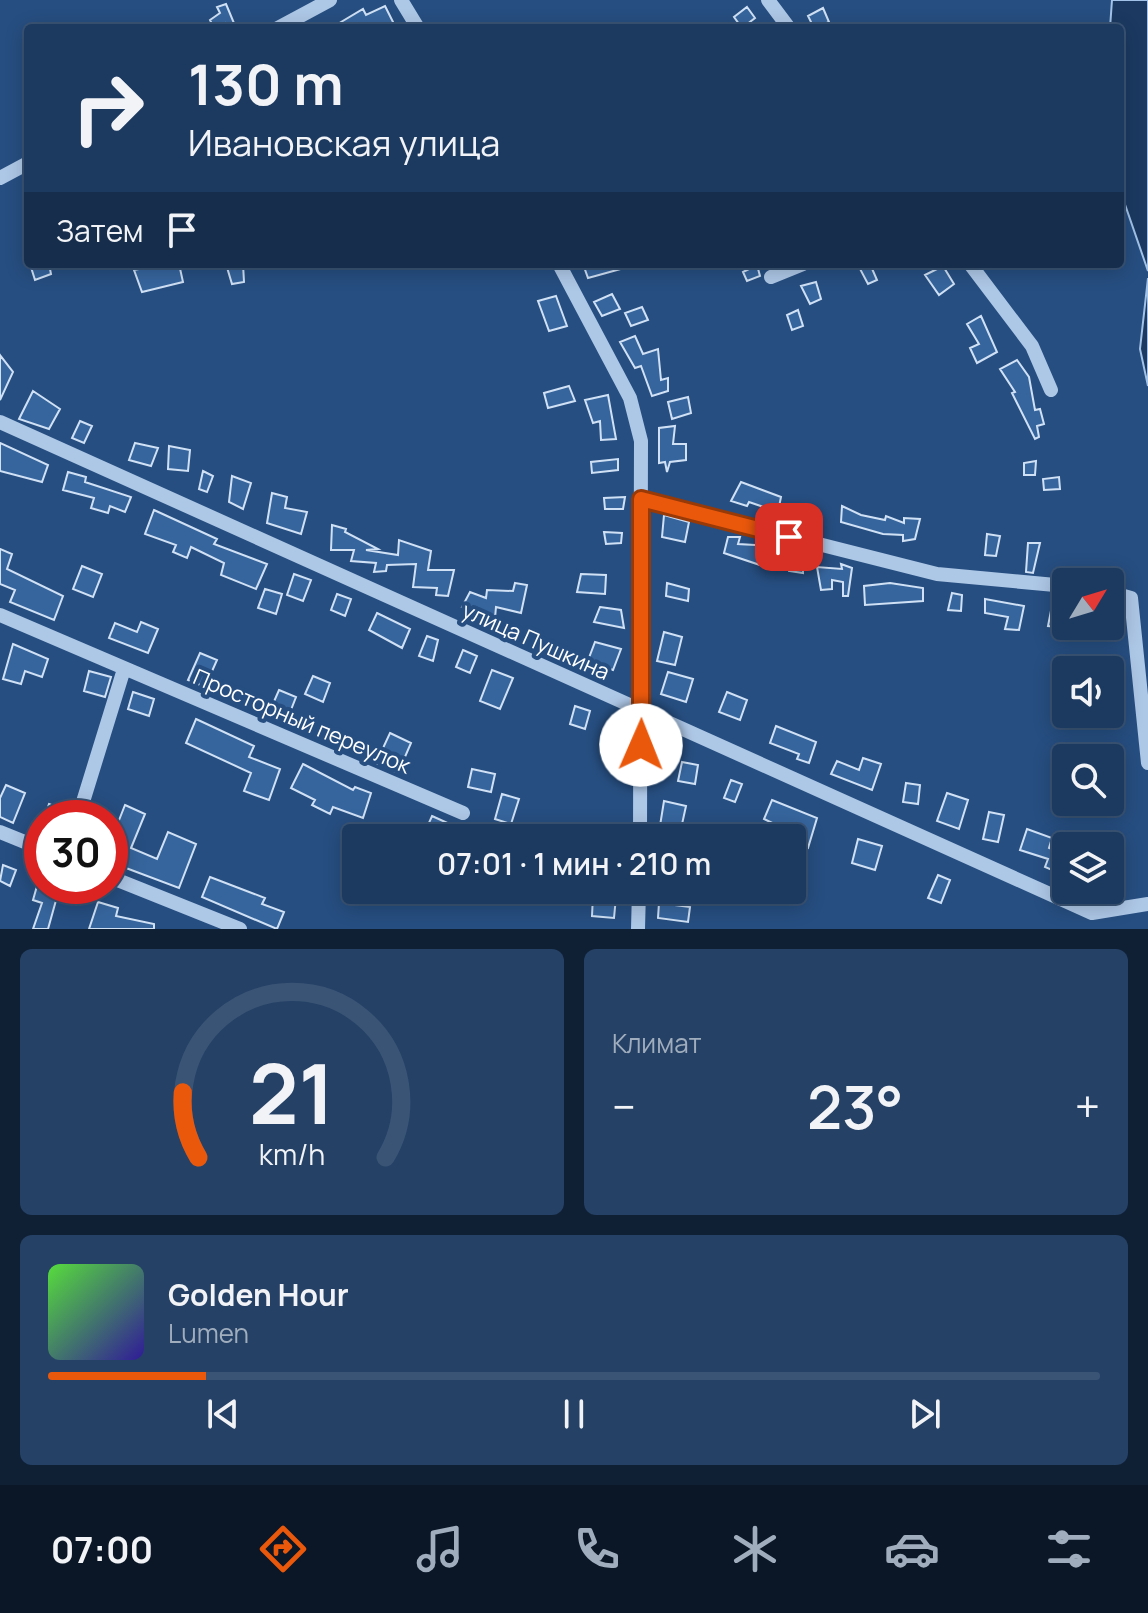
<!DOCTYPE html>
<html lang="ru">
<head>
<meta charset="utf-8">
<style>
	:root { --surface:#1c3a60; --page:#254166; --text:#f1f3f6; --muted:#a0adbd; --line:#3a5475; --accent:#ea580c }
	body { margin:0; font-family:Manrope,sans-serif; background:var(--page); color:var(--text); height:100vh; display:flex; flex-direction:column; font-size:30px; white-space:nowrap }
	* { box-sizing:border-box; margin:0 }
	p { font-size:26px; color:var(--muted) }
	.icon { flex:none; width:44px; height:44px; fill:none; stroke:currentColor; stroke-width:2; stroke-linecap:round; stroke-linejoin:round }
	.map { position:relative; height:929px; overflow:hidden }
	.details { display:flex; flex-direction:column; gap:20px; padding:20px; background:#0f2035; flex:1 }
	.details>* { flex:none }
	.banner { position:absolute; left:24px; top:24px; width:1100px; height:244px; border-radius:8px; box-shadow:0 4px 20px #0003,0 0 0 2px var(--line); background:#1c3a60; color:var(--text); overflow:hidden }
	.needle { width:52px; rotate:52deg }
	.buttons { position:absolute; left:1052px; top:568px; display:grid; gap:16px }
	.buttons a { display:grid; place-items:center; width:72px; height:72px; border-radius:8px; background:var(--surface); box-shadow:0 4px 20px #0003,0 0 0 2px var(--line); font-size:40px }
	.speed { position:absolute; left:24px; top:800px; display:flex; gap:16px; font-size:40px; font-weight:700; text-align:center }
	.speed>* { display:grid; place-content:center; width:104px; height:104px; border-radius:50%; background:var(--surface); box-shadow:0 4px 20px #0003,0 0 0 2px var(--line); line-height:1 }
	.speed .limit { border:12px solid #d22; background:#fff; color:#111 }
	.pin { position:absolute; display:grid; place-items:center; width:68px; height:68px; color:#fff; margin:-34px; border-radius:16px; box-shadow:0 4px 12px #0006 }
	.me { position:absolute; width:88px; margin:-44px; rotate:1deg; stroke-linejoin:round; filter:drop-shadow(0 0 6px #0008) }
	.turn { display:flex; align-items:center; gap:28px; height:168px; padding:0 32px; font-size:36px }
	.turn .icon { width:104px; height:104px; stroke-width:2.5 }
	.turn b { display:block; font-size:56px; line-height:68px }
	.then { display:flex; align-items:center; height:76px; padding:0 32px; background:#0003; gap:16px; font-size:30px }
	.big { font-size:60px; font-weight:600; line-height:1.1 }
	.details .widget { flex:1; display:flex; flex-direction:column; justify-content:center; gap:12px; min-width:0; padding:0 28px; border-radius:12px; background:var(--page) }
	.details .dial { align-items:center; gap:0 }
	.dial svg { height:208px; overflow:visible; fill:none; stroke:var(--line); stroke-width:7; stroke-linecap:round; text-anchor:middle }
	.dial text { fill:var(--text); stroke:none }
	.song { display:flex; align-items:center; gap:24px }
	.cover { width:96px; height:96px; border-radius:12px; background:linear-gradient(135deg,hsl(110 70% 55%),hsl(250 70% 35%)) }
	.played { height:8px; border-radius:4px; background:linear-gradient(90deg,var(--accent) 15%,var(--line) 15%) }
	.keys { display:flex; justify-content:space-around; direction:ltr }
	.heat { display:flex; justify-content:space-between; align-items:center; font-size:44px; direction:ltr }
	.details .tiles { flex:1; display:grid; gap:20px; grid-template-columns:1fr 1fr }
	.widget:last-child { grid-column:span 2 }
	.trip { position:absolute; left:342px; top:824px; width:464px; height:80px; border-radius:8px; background:var(--surface); box-shadow:0 4px 20px #0003,0 0 0 2px var(--line); font-weight:600; line-height:80px; text-align:center }
	.tab-bar { display:flex; height:128px; justify-content:space-around; align-items:center; background:#0b1726; color:var(--muted) }
	.tab-bar .icon { width:56px; height:56px }
	.tab-bar .active { color:var(--accent) }
	.tab-bar b { font-size:36px; color:var(--text) }
	.map>svg:first-child { display:block }
	.water { fill:#1b3961; stroke:#a2c2e7; stroke-width:2 }
	.building { fill:#36659d; stroke:#d0e1f5; stroke-width:2 }
	.lines { fill:none; stroke-linecap:round; stroke-linejoin:round }
	.minor { stroke:#adc7e6; stroke-width:14 }
	.route-casing { stroke:#983908; stroke-width:20 }
	.route { stroke:#ea580c; stroke-width:14 }
	.labels { text-anchor:middle; stroke-width:8; stroke-linejoin:round; paint-order:stroke }
	.street-label { font-size:22px; fill:#fff; stroke:#264e80 }
</style>
</head>
<body>
<div class="map">
<svg width="1148" height="929" viewBox="0 0 1148 929">
	<rect width="100%" height="100%" fill="#264e80"/>
	<path class="water" d="M1112,0h36v271l-28,-81v-162h-10z
		M1148,278v108l-8,-37z"/>
	<path class="building" d="M226,4l10,24h-9l-2,-5 -11,5 -4,-8 10,-7 -3,-6z
		M385,6l11,22 -16,-3 -49,3 32,-19 3,6z
		M747,7l8,11 -13,10 -8,-11z
		M823,8l6,14 -15,6 -6,-12z
		M30,264h19l2,10 -16,6z
		M164,264h15l4,18 -41,10 -8,-22z
		M226,264h17l1,18 -12,2z
		M583,264h45v3l-40,11z
		M870,264l7,16 -9,4 -9,-17z
		M757,265l3,11 -13,5 -4,-9z
		M943,266l11,18 -15,11 -14,-20z
		M816,282l5,17 -11,5 -9,-18z
		M612,294l8,15 -18,7 -8,-14z
		M556,296l11,30 -18,5 -11,-30z
		M642,307l6,13 -17,6 -6,-13z
		M798,310l5,16 -11,4 -5,-15z
		M981,316l16,36 -20,11 -7,-15 9,-4 -12,-20z
		M635,336l8,18 15,-5 3,31 7,-2v13l-16,5 -11,-30 -6,2 -15,-26z
		M0,355l13,17 -13,28z
		M1017,360l12,17 6,33 5,-1 4,15 -7,2 2,11 -4,2 -23,-46 3,-1 -15,-23z
		M569,386l6,15 -27,7 -4,-15z
		M33,391l27,18 -11,20 -30,-10z
		M608,395l8,44 -15,1 -1,-19 -7,2 -8,-23z
		M688,397l3,16 -19,6 -4,-17z
		M80,421l12,5 -8,17 -12,-5z
		M675,426l-2,18h13v16l-16,2 -3,10 -2,-10 -6,1v-35z
		M0,443l48,22 -6,17 -42,-11z
		M135,443l23,5 -7,18 -22,-6z
		M169,446l21,4 -2,21 -20,-2z
		M618,459v11l-26,3 -1,-11z
		M1036,461l-1,14h-11v-12z
		M203,471l10,5 -6,16 -8,-3z
		M68,472l18,5 -1,5 46,15 -6,15 -15,-6 -2,7 -17,-5 3,-10 -31,-8z
		M232,476l19,7 -8,26 -14,-7z
		M1059,477l1,12 -16,1 -1,-11z
		M741,482l40,15 -3,15 -29,-10 -2,4 -16,-5z
		M272,493l15,4 -2,11 22,4 -6,22 -34,-11z
		M625,497l-2,12h-18l-1,-11z
		M842,506l19,9 24,5 1,-4 18,7v-5l16,1 -5,20 -12,2v-6l-20,-1 -42,-12z
		M154,510l63,29 -3,5 53,20 -11,25 -35,-14 3,-12 -33,-16 -4,11 -14,-6 3,-7 -31,-11z
		M664,515l25,7 -4,20 -23,-5z
		M332,525l14,4 -1,3 33,17 -12,1 32,5 1,-15 32,11 -3,19h26l-6,26 -12,-1 1,-7 -24,-1 3,-23 -29,1 -1,6 -12,1 2,-9 -25,-2 3,-11h-23z
		M604,532l18,1 -1,10 -15,1z
		M987,534l13,2 -4,20 -11,-1z
		M728,537h12l-2,7 33,2 -5,21 -42,-14z
		M1028,543h12l-7,30 -7,-1z
		M0,549l12,5 -5,15 56,27 -9,24 -44,-18 5,-12 -15,-6z
		M790,550l13,5v18l-14,-2z
		M841,564l11,4 -4,28h-5v-14l-11,-2v9l-11,1 -4,-23 25,2z
		M82,566l20,8 -9,23 -20,-8z
		M294,574l17,6 -8,21 -16,-6z
		M581,574l25,1 -1,19 -28,-2z
		M515,583l12,2 -6,28 -25,-6 -1,11h-13l-20,-11 8,-15 16,6 1,-8 26,1z
		M667,583l22,6 -1,12 -22,-5z
		M890,583l33,5v13l-58,4 -1,-19z
		M265,589l17,5 -6,20 -18,-6z
		M952,593l10,2 -1,16 -13,-1z
		M337,594l14,5 -6,17 -14,-6z
		M1054,595l7,1 -3,31 -10,-1z
		M985,599l39,7 -5,24 -14,-1 3,-12 -23,-4z
		M600,607l21,3 3,18 -30,-6z
		M377,613l33,16 -8,19 -33,-18z
		M141,622l17,7 -10,24 -39,-15 6,-15 22,9z
		M1095,626h16l-2,14 -16,-2z
		M664,632l18,5 -7,28 -18,-4z
		M427,636l11,4 -5,21 -14,-5z
		M595,642l26,7 -8,21 -26,-7z
		M13,644l35,15 -6,18 -17,-6 -4,13 -18,-5z
		M463,650l14,6 -7,17 -14,-6z
		M200,653l17,7 -12,27 -17,-7z
		M492,670l21,8 -13,31 -20,-8z
		M89,671l22,6 -6,20 -21,-6z
		M668,672l25,7 -7,23 -25,-8z
		M313,676l17,7 -7,19 -18,-8z
		M279,690l17,7 -9,23 -18,-7z
		M133,692l21,7 -5,17 -21,-7z
		M727,692l20,8 -7,20 -21,-8z
		M575,706l15,5 -5,18 -15,-5z
		M196,719l58,27 -5,11 31,12 -11,31 -25,-9 7,-18 -65,-30z
		M776,726l40,16 -7,21 -12,-4 2,-5 -29,-11z
		M390,733l21,10 -13,30 -22,-10z
		M863,758l18,6 -9,26 -41,-16 6,-13 22,9z
		M682,762l16,3 -3,19 -17,-3z
		M303,764l50,26 2,-3 16,6 -8,25 -30,-11 -3,7 -18,-9 3,-5 -24,-12z
		M472,769l23,5 -4,18 -23,-5z
		M731,780l11,4 -7,18 -11,-4z
		M906,783l14,2 -2,19 -15,-2z
		M6,785l19,8 -12,30 -13,-6v-19z
		M947,793l21,7 -9,29 -22,-8z
		M502,794l17,5 -8,25 -16,-5z
		M772,800l45,18 -9,30 -16,-6 -1,-10 -27,-13z
		M664,801l22,5 -7,32h-21z
		M49,804l20,8 -1,6h-24z
		M125,805l20,9 -14,34 26,11 11,-27 28,12 -17,44 -69,-26v-19z
		M989,812l15,3 -6,27 -15,-3z
		M432,816l33,15 3,-6 29,13h-65l-8,-4z
		M585,824l42,11 -1,3h-45z
		M1027,829l25,9 -3,10 17,7 -7,18 -14,-6 3,-8 -28,-9z
		M858,839l24,7 -7,24 -23,-7z
		M3,865l13,5 -6,16 -10,-5z
		M938,875l12,5 -9,23 -13,-5z
		M210,877l55,21 -3,6 22,8 -7,17 -75,-32z
		M37,886h23l-12,43h-15l9,-26 -9,-3z
		M593,895l23,2 -2,21 -22,-2z
		M98,902l20,6 -2,8 38,8v5h-65z
		M659,903l31,4 -2,15 -30,-4z"/>
	<g class="lines">
		<path class="minor" d="M401,0l17,28
			M768,0l21,28
			M278,28l52,-28
			M0,178l28,-15
			M559,264l71,134 11,43 -1,397
			M970,264l62,82 19,44
			M771,277l32,-13
			M0,422l1092,491 56,-9
			M641,499l296,75 129,12
			M1110,592l21,6 17,165
			M0,615l463,198
			M78,818l46,-149
			M0,832l42,17
			M110,877l130,52
			M638,929l1,-39"/>
	</g>
	<g class="lines">
		<g class="route-casing">
			<path id="route" d="M641,745v-246l148,38"/>
		</g>
		<use href="#route" class="route"/>
	</g>
	<g class="labels">
		<g class="street-label">
			<text transform="translate(536 641) rotate(24)" y="8">улица Пушкина</text>
			<text transform="translate(302 721) rotate(23)" y="8">Просторный переулок</text>
		</g>
	</g>
</svg>
<div class="buttons">
<a><svg class="needle" viewBox="-14 -14 28 28"><path d="M0-13l5 13h-10z" fill="#e53935"/><path d="M0 13l5-13h-10z" fill="#a0adbd"/></svg></a>
<a><svg class="icon" aria-label="sound" viewBox="0 0 24 24"><path d="M4 9h4l5-4v14l-5-4H4zM17 9q2 3 0 6"/></svg></a>
<a><svg class="icon" aria-label="search" viewBox="0 0 24 24"><circle cx="10" cy="10" r="6"/><path d="M15 15l6 6"/></svg></a>
<a><svg class="icon" aria-label="layers" viewBox="0 0 24 24"><path d="M12 4l9 5-9 5-9-5zM3 14l9 5 9-5"/></svg></a>
</div>
<div class="speed"><div class="limit">30</div></div>
<div class="pin" style="left:789px;top:537px;background:#d93025"><svg class="icon" aria-label="arrive" viewBox="0 0 24 24"><path d="M6 21V4h12l-3 4 3 4H6"/></svg></div>
<svg class="me" style="left:641px;top:745px" viewBox="-20 -20 40 40"><circle r="19" fill="#fff"/><path d="M0-13L10 11 0 6-10 11z" fill="#ea580c"/></svg>
<div class="trip">07:01 · 1 мин · 210 m</div>
<div class="banner">
<div class="turn"><svg class="icon" aria-label="right" viewBox="0 0 24 24"><path d="M7 20v-9h11M14 6l5 5-5 5"/></svg><div><b>130 m</b>Ивановская улица</div></div>
<div class="then">Затем<svg class="icon" aria-label="arrive" viewBox="0 0 24 24"><path d="M6 21V4h12l-3 4 3 4H6"/></svg></div>
</div>
</div>
<section class="details">
<div class="tiles">
<div class="widget dial"><svg viewBox="0 0 100 80">
<path d="M14 69A42 42 0 1 1 86 69"/>
<path d="M14 69A42 42 0 0 1 8 44" stroke="#ea580c"/>
<text x="50" y="56" font-size="32" font-weight="700">21</text>
<text x="50" y="72" font-size="11">km/h</text>
</svg></div>
<div class="widget"><p>Климат</p>
<div class="heat"><a>−</a><b class="big">23°</b><a>+</a></div>
</div>
<div class="widget">
<div class="song"><i class="cover"></i><div><b>Golden Hour</b><p>Lumen</p></div></div>
<div class="played"></div>
<div class="keys"><svg class="icon" aria-label="previous" viewBox="0 0 24 24"><path d="M18 5L8 12l10 7zM5 5v14"/></svg><svg class="icon" aria-label="pause" viewBox="0 0 24 24"><path d="M8 5v14M16 5v14"/></svg><svg class="icon" aria-label="next" viewBox="0 0 24 24"><path d="M6 5l10 7-10 7zM19 5v14"/></svg></div>
</div>
</div>
</section>
<nav class="tab-bar">
<b>07:00</b>
<svg class="icon active" aria-label="directions" viewBox="0 0 24 24"><path d="M12 3l9 9-9 9-9-9zM9 14v-3h6M13 9l2 2-2 2"/></svg>
<svg class="icon" aria-label="music" viewBox="0 0 24 24"><path d="M9 18V5l10-2v13"/><circle cx="6" cy="18" r="3"/><circle cx="16" cy="16" r="3"/></svg>
<svg class="icon" aria-label="phone" viewBox="0 0 24 24"><path d="M5 4h4l2 5-3 2q2 4 5 5l2-3 5 2v4C11 20 4 13 5 4z"/></svg>
<svg class="icon" aria-label="climate" viewBox="0 0 24 24"><path d="M12 3v18M4 7l16 10M4 17L20 7"/></svg>
<svg class="icon" aria-label="car" viewBox="0 0 24 24"><path d="M5 17H2v-5l4-1 3-4h7l3 4 3 1v5h-3M9 17h6M6 11h13"/><circle cx="7" cy="17" r="2"/><circle cx="17" cy="17" r="2"/></svg>
<svg class="icon" aria-label="filters" viewBox="0 0 24 24"><path d="M4 7h16M4 17h16"/><circle cx="9" cy="7" r="2"/><circle cx="15" cy="17" r="2"/></svg>
</nav>
</body>
</html>
